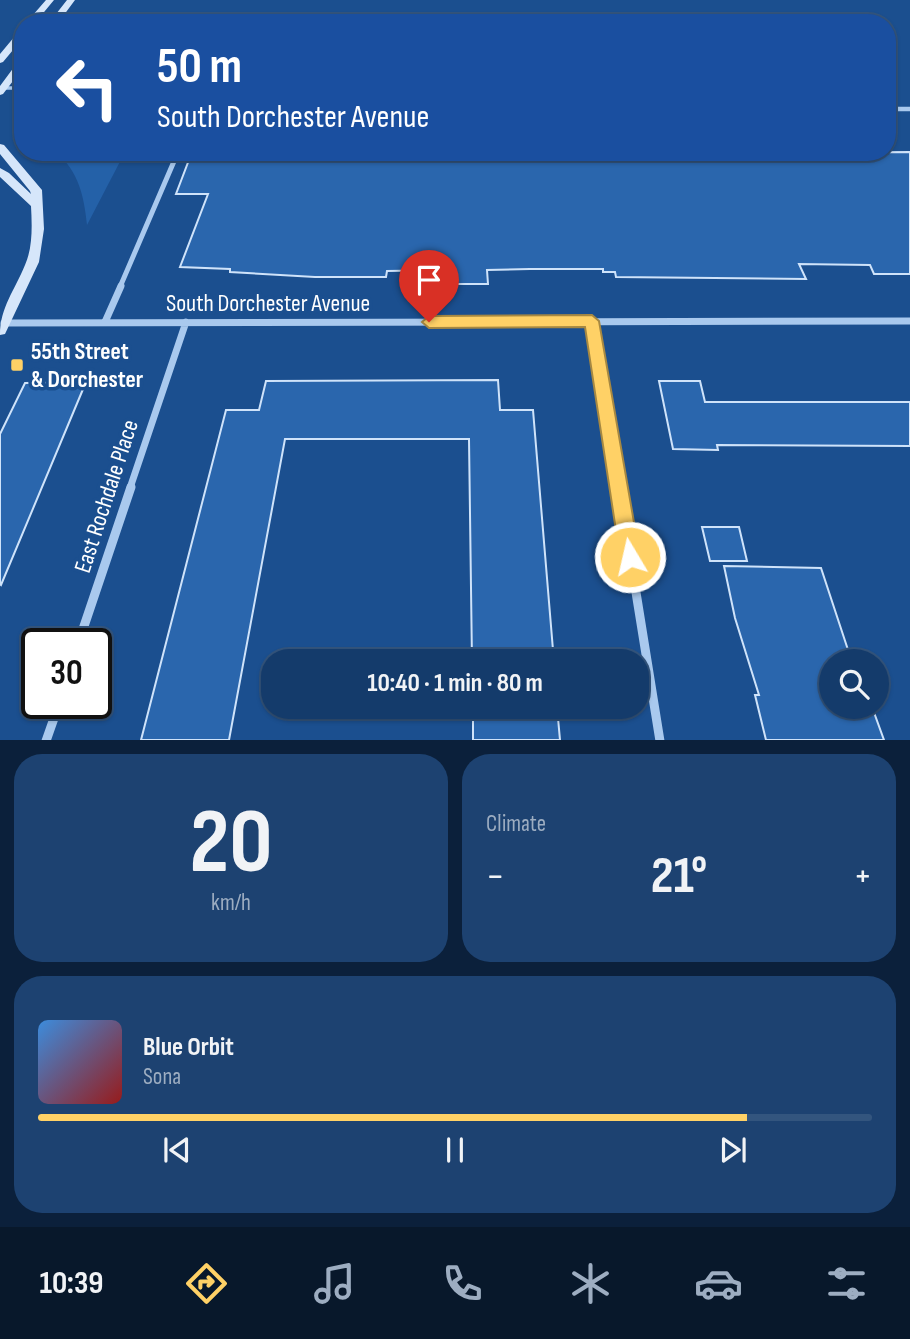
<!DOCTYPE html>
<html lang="en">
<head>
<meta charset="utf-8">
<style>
	:root { --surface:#143b6b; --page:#1d4271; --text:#f1f3f6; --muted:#9dadc1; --line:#33557e; --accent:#ffd166 }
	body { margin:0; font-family:"Sofia Sans Condensed",sans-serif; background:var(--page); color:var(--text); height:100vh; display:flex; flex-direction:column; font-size:26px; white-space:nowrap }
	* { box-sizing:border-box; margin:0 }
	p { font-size:23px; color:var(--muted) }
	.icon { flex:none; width:38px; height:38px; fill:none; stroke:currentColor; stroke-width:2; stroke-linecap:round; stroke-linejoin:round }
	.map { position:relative; height:740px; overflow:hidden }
	.drawer { display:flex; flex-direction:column; gap:14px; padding:14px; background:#0b203b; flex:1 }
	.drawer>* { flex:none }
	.top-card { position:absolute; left:14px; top:14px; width:882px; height:147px; border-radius:28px; box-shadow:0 2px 5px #0004,0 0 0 2px var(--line); background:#1a4fa0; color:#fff; overflow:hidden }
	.buttons { position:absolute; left:819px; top:649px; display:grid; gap:14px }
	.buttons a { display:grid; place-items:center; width:70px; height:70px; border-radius:50%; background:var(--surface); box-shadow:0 2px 5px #0004,0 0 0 2px var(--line); font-size:35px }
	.speed { position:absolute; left:21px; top:628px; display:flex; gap:14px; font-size:35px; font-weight:700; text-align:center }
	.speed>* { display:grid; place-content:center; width:91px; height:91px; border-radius:50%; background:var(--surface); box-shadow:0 2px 5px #0004,0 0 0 2px var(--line); line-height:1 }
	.speed .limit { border:4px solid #111; border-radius:10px; background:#fff; color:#111 }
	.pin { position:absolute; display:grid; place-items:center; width:60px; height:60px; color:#fff; margin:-72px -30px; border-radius:50% 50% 50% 0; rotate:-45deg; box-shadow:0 0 7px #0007 }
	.pin .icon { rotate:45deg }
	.me { position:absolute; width:77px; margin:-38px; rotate:351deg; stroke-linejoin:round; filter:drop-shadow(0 0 5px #0008) }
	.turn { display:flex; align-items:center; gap:24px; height:147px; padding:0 28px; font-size:32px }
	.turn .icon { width:91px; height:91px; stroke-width:2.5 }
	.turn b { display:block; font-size:49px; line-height:60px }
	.big { font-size:52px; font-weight:700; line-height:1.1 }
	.drawer .card { flex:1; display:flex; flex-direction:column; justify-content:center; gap:10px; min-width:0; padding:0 24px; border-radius:28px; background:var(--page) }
	.drawer .dial { align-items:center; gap:0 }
	.dial b { font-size:91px; line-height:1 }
	.song { display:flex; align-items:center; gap:21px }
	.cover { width:84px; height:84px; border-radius:10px; background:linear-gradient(135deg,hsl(210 70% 55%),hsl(0 70% 35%)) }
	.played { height:7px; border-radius:4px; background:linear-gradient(90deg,var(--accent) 85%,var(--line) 85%) }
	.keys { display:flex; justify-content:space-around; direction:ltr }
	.heat { display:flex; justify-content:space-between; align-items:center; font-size:38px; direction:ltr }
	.drawer .tiles { flex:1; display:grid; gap:14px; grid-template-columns:1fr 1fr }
	.card:last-child { grid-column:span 2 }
	.trip { position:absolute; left:261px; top:649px; width:388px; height:70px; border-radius:28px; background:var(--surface); box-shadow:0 2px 5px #0004,0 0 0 2px var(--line); font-weight:700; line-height:70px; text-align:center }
	.menu { display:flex; height:112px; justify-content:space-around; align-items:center; background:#08182b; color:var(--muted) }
	.menu .icon { width:49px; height:49px }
	.menu .on { color:var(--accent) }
	.menu b { font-size:32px; color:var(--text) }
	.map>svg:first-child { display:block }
	.green { fill:#2461a8 }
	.building { fill:#2a66ad; stroke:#cfe3fa; stroke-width:2 }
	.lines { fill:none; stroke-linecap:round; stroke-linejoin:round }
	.lane { stroke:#a9c9ee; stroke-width:3.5 }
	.street-far3 { stroke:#a9c9ee; stroke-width:4.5 }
	.street-far2 { stroke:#a9c9ee; stroke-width:5 }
	.street-far1 { stroke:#a9c9ee; stroke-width:7 }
	.street { stroke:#a9c9ee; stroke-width:9 }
	.secondary { fill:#d6e6fa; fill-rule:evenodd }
	.route { fill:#ffd166; stroke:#a68842; stroke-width:2 }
	.poi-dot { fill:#ffd166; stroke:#1b4f8f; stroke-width:2.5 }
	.labels { text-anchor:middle; stroke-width:7; stroke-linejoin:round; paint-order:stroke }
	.street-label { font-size:24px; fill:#fff; stroke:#1b4f8f }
	.poi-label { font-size:24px; font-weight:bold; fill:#fff; stroke:#1b4f8f; text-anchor:start }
</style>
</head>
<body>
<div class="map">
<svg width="910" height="741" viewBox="0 0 910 741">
	<rect width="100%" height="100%" fill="#1b4f8f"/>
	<path class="green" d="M56,152h69l-38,73c-3,-29 -8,-53 -31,-73z"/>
	<path class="building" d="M192,152h325v3l393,-3v122h-36l-4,-9 -71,-1 7,15 -190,-2 -1,-5h-12v-3h-73l-43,1 1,14h-42v-14l-59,1 -1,6h-71l-85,-5v-3l-50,-2 28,-73h-32z
		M498,380l2,30h33l21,252h-82l-3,-223h-184l-56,301h-88l85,-330h33l7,-29z
		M659,381h41l5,21h205v44l-193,-1 1,5 -45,-1z
		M86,382l-85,203 -1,-1v-150l25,-51z
		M702,527h37l8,34h-37z
		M724,566l97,2 31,94h-21v45h41l12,33h-118l-11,-45h4l-24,-77z
		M473,707h84l3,33h-87z"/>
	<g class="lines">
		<path class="lane" d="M218,23l3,-7
			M2,88h21"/>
		<path class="street-far3" d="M887,109h23"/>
		<path class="street-far2" d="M120,287l58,-135"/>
		<path class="street-far1" d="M592,321l27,167
			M105,322l16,-36
			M4,323l906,-2
			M130,488l56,-166"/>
		<path class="street" d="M619,487l41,254
			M78,644l53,-157
			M46,741l13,-37"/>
		<path class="secondary" d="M46,0h8l-19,23h-9z
			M67,0h8l-17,23h-9z
			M20,30h3v8l-20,24 -3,1v-9z
			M23,58v10l-20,26 -3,1v-9l20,-27z
			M0,144l4,1 38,45 2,39 -5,33 -34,72 -5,1c0,-28 15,-45 25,-70 8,-18 7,-40 6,-59l-31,-29v-9l9,5 22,21 -1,-3 -30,-37z"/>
	</g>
	<path class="route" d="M592,315l7,6 41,236 -3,7 -7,2 -7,-2 -3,-7 -35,-230 -156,1 -7,-6 7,-6z"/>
	<rect class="poi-dot" x="10" y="358" width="14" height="14" rx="3.5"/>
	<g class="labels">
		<g class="street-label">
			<text x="268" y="311">South Dorchester Avenue</text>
			<text transform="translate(106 496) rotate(-72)" y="8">East Rochdale Place</text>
		</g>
		<g class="poi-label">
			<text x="31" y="359">55th Street<tspan x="31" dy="28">&amp; Dorchester</tspan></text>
		</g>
	</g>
</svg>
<div class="buttons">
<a><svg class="icon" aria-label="search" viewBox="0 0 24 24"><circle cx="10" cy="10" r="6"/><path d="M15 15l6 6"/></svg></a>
</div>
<div class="speed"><div class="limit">30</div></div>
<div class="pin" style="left:429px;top:322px;background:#d93025"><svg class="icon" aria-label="arrive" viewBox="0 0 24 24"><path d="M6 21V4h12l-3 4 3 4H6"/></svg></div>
<svg class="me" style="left:630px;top:557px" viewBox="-20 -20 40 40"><circle r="17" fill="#ffd166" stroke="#fff" stroke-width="3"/><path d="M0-11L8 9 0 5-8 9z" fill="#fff"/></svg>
<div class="trip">10:40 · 1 min · 80 m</div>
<div class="top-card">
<div class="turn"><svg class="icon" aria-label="left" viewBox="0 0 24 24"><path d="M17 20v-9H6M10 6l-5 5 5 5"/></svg><div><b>50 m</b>South Dorchester Avenue</div></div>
</div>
</div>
<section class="drawer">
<div class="tiles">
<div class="card dial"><b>20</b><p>km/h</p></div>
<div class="card"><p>Climate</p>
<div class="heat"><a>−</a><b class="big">21°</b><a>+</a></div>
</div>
<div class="card">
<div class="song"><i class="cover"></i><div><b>Blue Orbit</b><p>Sona</p></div></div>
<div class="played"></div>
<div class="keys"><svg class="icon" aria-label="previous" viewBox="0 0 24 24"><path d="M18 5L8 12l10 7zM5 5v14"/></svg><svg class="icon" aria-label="pause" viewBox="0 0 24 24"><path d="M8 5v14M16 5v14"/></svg><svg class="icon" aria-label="next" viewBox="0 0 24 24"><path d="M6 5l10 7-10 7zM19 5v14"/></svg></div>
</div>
</div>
</section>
<nav class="menu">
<b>10:39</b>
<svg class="icon on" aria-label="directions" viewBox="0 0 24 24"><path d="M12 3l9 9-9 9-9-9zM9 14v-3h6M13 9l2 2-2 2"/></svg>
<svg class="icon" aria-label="music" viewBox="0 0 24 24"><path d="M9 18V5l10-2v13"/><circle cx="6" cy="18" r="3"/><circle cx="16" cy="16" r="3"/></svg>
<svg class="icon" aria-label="phone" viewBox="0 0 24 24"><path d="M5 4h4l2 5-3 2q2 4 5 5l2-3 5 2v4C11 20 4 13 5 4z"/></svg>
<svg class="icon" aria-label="climate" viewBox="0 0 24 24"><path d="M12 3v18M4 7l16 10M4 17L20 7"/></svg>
<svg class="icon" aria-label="car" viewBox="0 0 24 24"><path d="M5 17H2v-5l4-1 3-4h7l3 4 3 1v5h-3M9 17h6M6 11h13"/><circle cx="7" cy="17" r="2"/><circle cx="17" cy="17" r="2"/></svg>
<svg class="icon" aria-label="filters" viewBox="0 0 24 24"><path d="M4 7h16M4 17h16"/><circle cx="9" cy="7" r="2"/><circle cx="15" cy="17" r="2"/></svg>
</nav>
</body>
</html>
